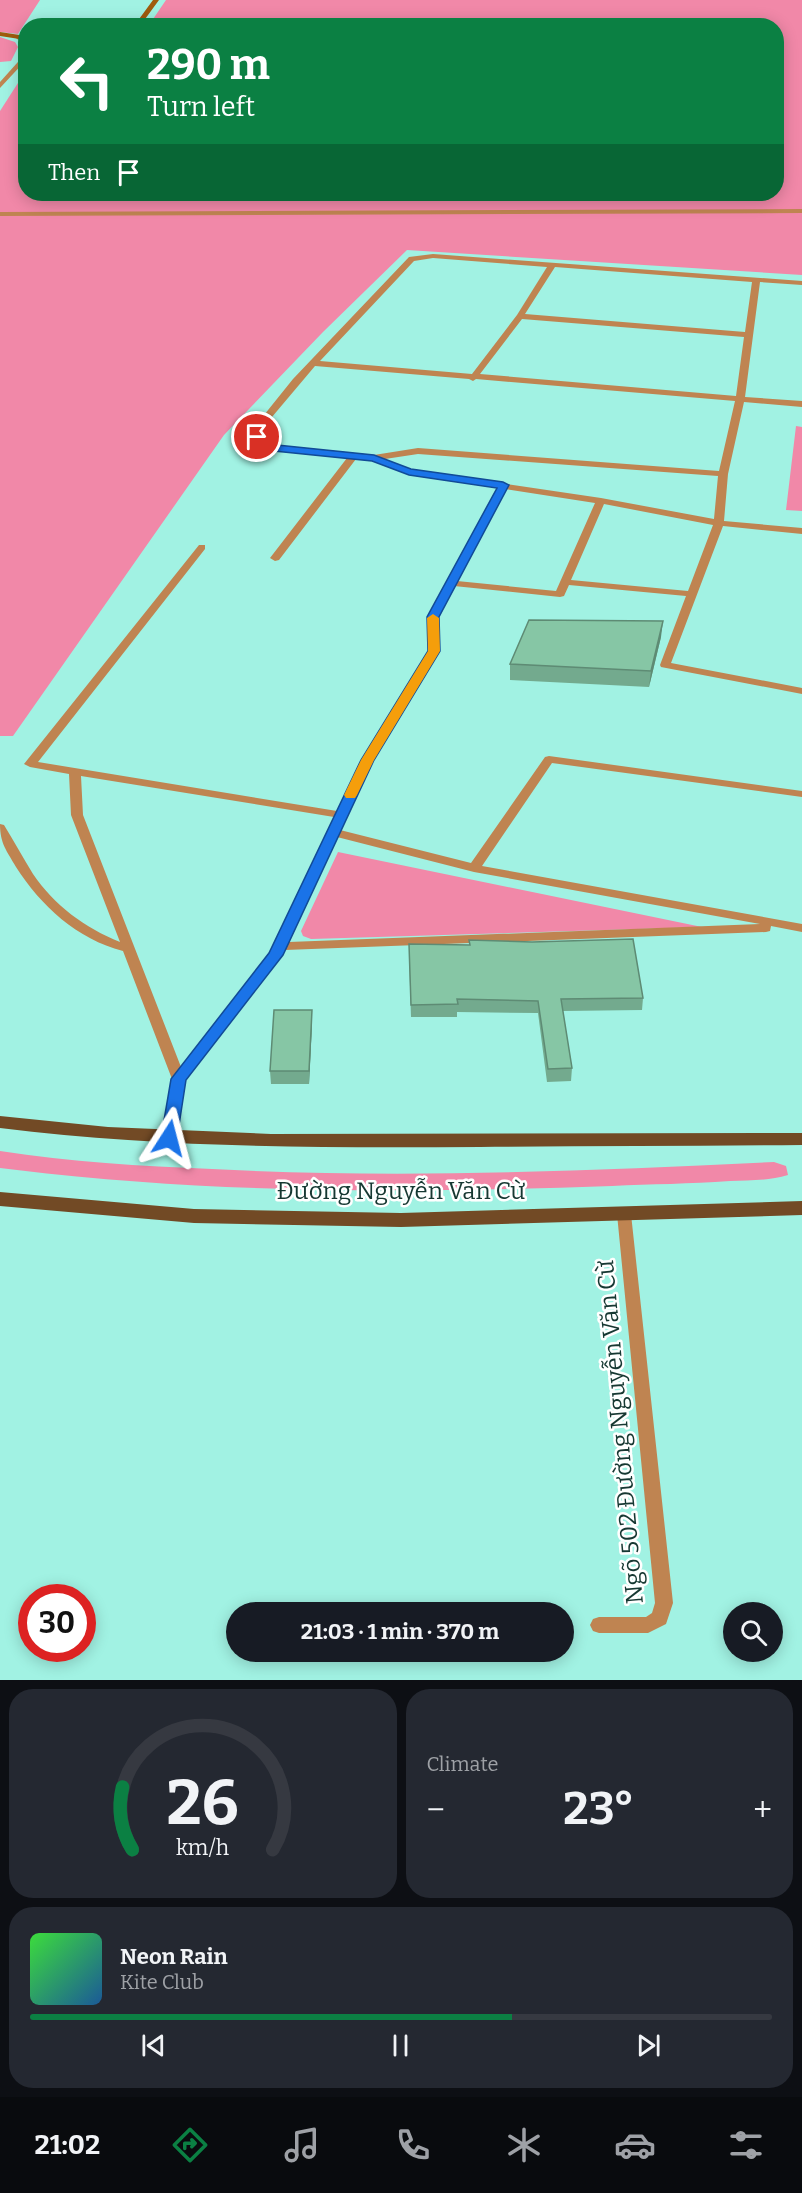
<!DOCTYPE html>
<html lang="en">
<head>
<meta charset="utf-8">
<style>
	:root { --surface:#171b24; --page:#242831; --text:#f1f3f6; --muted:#9ea1a6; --line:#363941; --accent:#0b8043 }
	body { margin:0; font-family:Bitter,serif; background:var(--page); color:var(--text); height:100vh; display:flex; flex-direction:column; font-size:22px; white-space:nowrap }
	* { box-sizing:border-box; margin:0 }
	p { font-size:20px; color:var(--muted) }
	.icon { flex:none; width:33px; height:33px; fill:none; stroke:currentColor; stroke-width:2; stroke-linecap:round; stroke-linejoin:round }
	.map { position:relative; height:1680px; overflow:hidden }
	.panel { display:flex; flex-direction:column; gap:9px; padding:9px; background:#0d0f14; flex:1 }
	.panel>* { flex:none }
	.hud { position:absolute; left:18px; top:18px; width:766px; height:183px; border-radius:24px; box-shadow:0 3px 15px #0003; background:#0b8043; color:#fff; overflow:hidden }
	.buttons { position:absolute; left:723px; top:1602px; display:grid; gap:12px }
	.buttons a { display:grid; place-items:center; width:60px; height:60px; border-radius:50%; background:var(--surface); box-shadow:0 3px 15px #0003; font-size:30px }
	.speed { position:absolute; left:18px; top:1584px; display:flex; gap:12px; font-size:30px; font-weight:700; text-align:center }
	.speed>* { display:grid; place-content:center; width:78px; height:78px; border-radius:50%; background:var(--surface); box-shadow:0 3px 15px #0003; line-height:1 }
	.speed .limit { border:9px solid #d22; background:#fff; color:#111 }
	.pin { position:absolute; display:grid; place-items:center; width:51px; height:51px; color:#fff; margin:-26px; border:3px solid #fff; border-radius:50%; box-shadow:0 2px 6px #0007 }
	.me { position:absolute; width:66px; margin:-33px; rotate:9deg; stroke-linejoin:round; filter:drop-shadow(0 0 4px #0008) }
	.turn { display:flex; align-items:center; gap:21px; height:126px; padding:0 30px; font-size:27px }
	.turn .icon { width:78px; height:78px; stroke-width:2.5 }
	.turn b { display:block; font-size:42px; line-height:51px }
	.then { display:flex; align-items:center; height:57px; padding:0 30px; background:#0003; gap:12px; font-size:22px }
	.big { font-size:45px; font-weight:700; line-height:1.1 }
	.panel .tile { flex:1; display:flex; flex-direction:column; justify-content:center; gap:9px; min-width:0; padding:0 21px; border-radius:24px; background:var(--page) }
	.panel .dial { align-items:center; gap:0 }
	.dial svg { height:156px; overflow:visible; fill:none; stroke:var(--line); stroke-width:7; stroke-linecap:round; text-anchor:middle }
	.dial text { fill:var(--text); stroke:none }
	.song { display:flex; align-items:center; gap:18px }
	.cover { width:72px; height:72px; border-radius:9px; background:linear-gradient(135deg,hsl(120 70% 55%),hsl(210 70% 35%)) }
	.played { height:6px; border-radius:3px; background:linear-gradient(90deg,var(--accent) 65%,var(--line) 65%) }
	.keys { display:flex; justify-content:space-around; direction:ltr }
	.heat { display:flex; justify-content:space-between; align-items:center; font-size:33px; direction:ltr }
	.panel .tiles { flex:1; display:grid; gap:9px; grid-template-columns:1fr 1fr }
	.tile:last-child { grid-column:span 2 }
	.trip { position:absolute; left:226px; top:1602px; width:348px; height:60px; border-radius:30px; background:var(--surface); box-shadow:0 3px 15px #0003; font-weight:700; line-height:60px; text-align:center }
	.tab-bar { display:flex; height:96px; justify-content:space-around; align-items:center; background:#090b0e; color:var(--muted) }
	.tab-bar .icon { width:42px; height:42px }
	.tab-bar .selected { color:var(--accent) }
	.tab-bar b { font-size:27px; color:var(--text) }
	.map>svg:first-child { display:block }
	.green { fill:#f188a8 }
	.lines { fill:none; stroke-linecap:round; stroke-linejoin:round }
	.street { fill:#bf8451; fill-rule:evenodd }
	.secondary { fill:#9f5b0d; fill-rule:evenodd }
	.primary { fill:#724a25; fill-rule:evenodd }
	.wall { fill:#73aa8e }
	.shaded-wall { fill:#5e8b74 }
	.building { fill:#86c6a5; stroke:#5e8b74; stroke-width:1.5 }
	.route { fill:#1a73e8; stroke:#114b97; stroke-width:1.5 }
	.slow { fill:#f59e0b }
	.labels { text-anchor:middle; stroke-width:5; stroke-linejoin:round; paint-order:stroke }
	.near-street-label { font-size:24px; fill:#163832; stroke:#fff }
</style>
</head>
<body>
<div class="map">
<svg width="802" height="1680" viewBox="0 0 802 1680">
	<rect width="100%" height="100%" fill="#a1f2e3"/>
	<path class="green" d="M0,0h40l-22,34 -18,-2z
		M166,0h636v275l-395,-25 -84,82 -99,103 -211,301h-13v-625l25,-39 1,122h751v-168l-628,-1z
		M0,37l15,5 3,5 -7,14 -11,1z
		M796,426l6,1v84l-16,-1z
		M338,852l364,75 -391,12 -8,-3 -2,-5z
		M0,1151c70,11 141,15 212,18 188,10 375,2 562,-7l12,4 2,9c-19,6 -39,5 -58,6 -40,3 -79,3 -118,5 -199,7 -398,8 -595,-16l-17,-2z"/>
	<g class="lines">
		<path class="street" d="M16,36h4l6,4v6l-10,-8z
			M26,53v7l-26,28v-6z
			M802,209v4l-802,3v-4z
			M433,254l369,27v4l-42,-3 -15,115 57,4v6l-58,-5 -16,72 -4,47 78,7v6l-79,-8 -52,137 131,25v6l-141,-27 -1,-2 26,-69 -117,-11 -5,11 -4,1 -106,-11 -16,31 1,34 -66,109 -33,70 131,33 74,-106 4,-1 253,35v6l-250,-34 -70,103 320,58v8l-31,-6 -1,5 -4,1 -481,18 -99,130 -10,58 -2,4h-10l-2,-4 10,-59 -49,-128c-46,-12 -82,-45 -107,-84 -9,-16 -16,-23 -16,-43l4,1c10,16 19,33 29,49 21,31 52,54 87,68l-49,-127 -2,-41 -39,-7 -6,-3 175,-219h6v4l-167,213 299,49 24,-51 68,-109 -1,-34 69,-129 -88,-13 -37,-14 -16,-2 -77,101 -4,1 -5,-3 77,-100 -76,-8 -14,-8 -5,-12 41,-51 116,-122zM433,258l114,9 -30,48 -45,59 -152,-13 94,-100zM555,267l197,15 -7,50 -220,-18zM522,319l222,18 -8,59 -256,-22zM315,366l154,13 4,2 3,-2 259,22 -16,70 -301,-23 -44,7 -98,-10 -12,-7 -3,-8zM418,454l300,22 -4,43 -113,-21 -190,-28 -26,-11zM505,489l90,14 -39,88 -99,-10zM604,504l109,21 -25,66 -117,-11zM81,776l253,41 -64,137 -89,113 -98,-252zM337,837l137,35 286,52 -471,18z
			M624,1209l5,1 2,4 42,389 -7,21 -18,9h-49l-6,-2 -3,-6 3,-6 6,-2h47l6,-4 3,-10 -38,-389 2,-4z"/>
		<path class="secondary" d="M153,0h6l-19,26h-6z
			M0,32l26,4v4l-26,-4z"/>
		<path class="primary" d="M0,1116l108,11 163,7 531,-1v12c-107,1 -215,1 -322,2 -161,1 -320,1 -480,-19z
			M0,1192l194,17 207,4 401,-12v14l-401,12 -207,-4 -194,-17z"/>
	</g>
	<path class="wall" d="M661,637l-12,50 -139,-7v-16z
		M469,940l174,58 -1,12 -79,1 9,57 -1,13 -24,1 -9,-69 -81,-1v5h-46l-2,-61 60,-11z
		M312,1010v13l-3,61h-38l-1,-13z"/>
	<path class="shaded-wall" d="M663,621l-2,16 -12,50 2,-16z
		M312,1010v13l-3,61v-13z"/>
	<path class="building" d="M529,620l134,1 -12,50 -141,-7z
		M633,939l10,59 -82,1 11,69 -24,1 -10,-68 -81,-2 1,5 -47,1 -2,-61 61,1 -1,-5 63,2z
		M274,1010h38l-3,61h-39z"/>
	<path class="route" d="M257,434l20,11 97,10 37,14 92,13 6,3 -70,132 1,34 -66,109 -91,195 -97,125 -9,58 -3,4h-11l-2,-4 10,-59 98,-126 92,-193 67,-109 -1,-34 70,-129 -88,-13 -37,-14 -98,-10 -20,-11v-5z"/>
	<path class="slow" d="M433,614l6,4 1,33 -66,109 -17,35 -2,3h-9l-2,-3 17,-35 67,-109 -1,-33z"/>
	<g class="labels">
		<g class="near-street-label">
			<text x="401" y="1199">Đường Nguyễn Văn Cừ</text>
			<text transform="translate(620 1432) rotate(-95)" y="8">Ngõ 502 Đường Nguyễn Văn Cừ</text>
		</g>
	</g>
</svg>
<div class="buttons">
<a><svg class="icon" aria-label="search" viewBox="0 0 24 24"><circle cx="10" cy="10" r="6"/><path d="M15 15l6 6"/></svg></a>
</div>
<div class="speed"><div class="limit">30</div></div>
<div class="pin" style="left:257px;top:437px;background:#d93025"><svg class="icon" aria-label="arrive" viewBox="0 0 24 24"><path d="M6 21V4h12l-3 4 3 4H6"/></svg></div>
<svg class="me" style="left:169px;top:1138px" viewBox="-20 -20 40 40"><path d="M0-17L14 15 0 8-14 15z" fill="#1a73e8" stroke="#fff" stroke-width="4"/></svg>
<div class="trip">21:03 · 1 min · 370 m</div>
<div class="hud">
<div class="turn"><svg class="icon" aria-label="left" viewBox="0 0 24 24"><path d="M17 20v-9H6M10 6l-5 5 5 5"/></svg><div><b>290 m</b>Turn left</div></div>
<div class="then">Then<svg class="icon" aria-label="arrive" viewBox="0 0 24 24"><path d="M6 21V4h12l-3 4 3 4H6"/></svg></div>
</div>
</div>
<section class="panel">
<div class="tiles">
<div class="tile dial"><svg viewBox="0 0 100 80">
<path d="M14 69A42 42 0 1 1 86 69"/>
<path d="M14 69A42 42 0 0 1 9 37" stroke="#0b8043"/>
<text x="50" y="56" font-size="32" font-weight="700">26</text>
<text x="50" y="72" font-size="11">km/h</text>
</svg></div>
<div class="tile"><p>Climate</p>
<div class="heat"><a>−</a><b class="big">23°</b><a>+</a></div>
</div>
<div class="tile">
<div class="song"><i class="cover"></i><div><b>Neon Rain</b><p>Kite Club</p></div></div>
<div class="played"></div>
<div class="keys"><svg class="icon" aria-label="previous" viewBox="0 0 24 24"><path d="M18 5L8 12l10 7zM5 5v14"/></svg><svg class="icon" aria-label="pause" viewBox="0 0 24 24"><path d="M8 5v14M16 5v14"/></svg><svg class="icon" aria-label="next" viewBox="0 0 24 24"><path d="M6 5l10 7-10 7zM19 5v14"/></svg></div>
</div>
</div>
</section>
<nav class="tab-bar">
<b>21:02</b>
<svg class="icon selected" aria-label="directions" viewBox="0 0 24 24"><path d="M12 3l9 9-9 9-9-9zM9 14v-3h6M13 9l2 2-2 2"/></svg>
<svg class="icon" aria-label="music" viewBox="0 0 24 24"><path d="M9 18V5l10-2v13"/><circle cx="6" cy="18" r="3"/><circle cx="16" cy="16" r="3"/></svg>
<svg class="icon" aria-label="phone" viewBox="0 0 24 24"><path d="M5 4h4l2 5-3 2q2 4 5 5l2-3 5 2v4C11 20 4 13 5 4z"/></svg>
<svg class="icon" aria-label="climate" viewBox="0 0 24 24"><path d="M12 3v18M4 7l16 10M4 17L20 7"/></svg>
<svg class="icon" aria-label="car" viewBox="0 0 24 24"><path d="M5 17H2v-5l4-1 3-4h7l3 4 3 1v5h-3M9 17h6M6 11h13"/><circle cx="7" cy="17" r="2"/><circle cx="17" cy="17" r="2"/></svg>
<svg class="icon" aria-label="filters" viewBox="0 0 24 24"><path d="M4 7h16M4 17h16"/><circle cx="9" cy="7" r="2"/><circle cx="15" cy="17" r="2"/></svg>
</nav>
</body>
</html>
